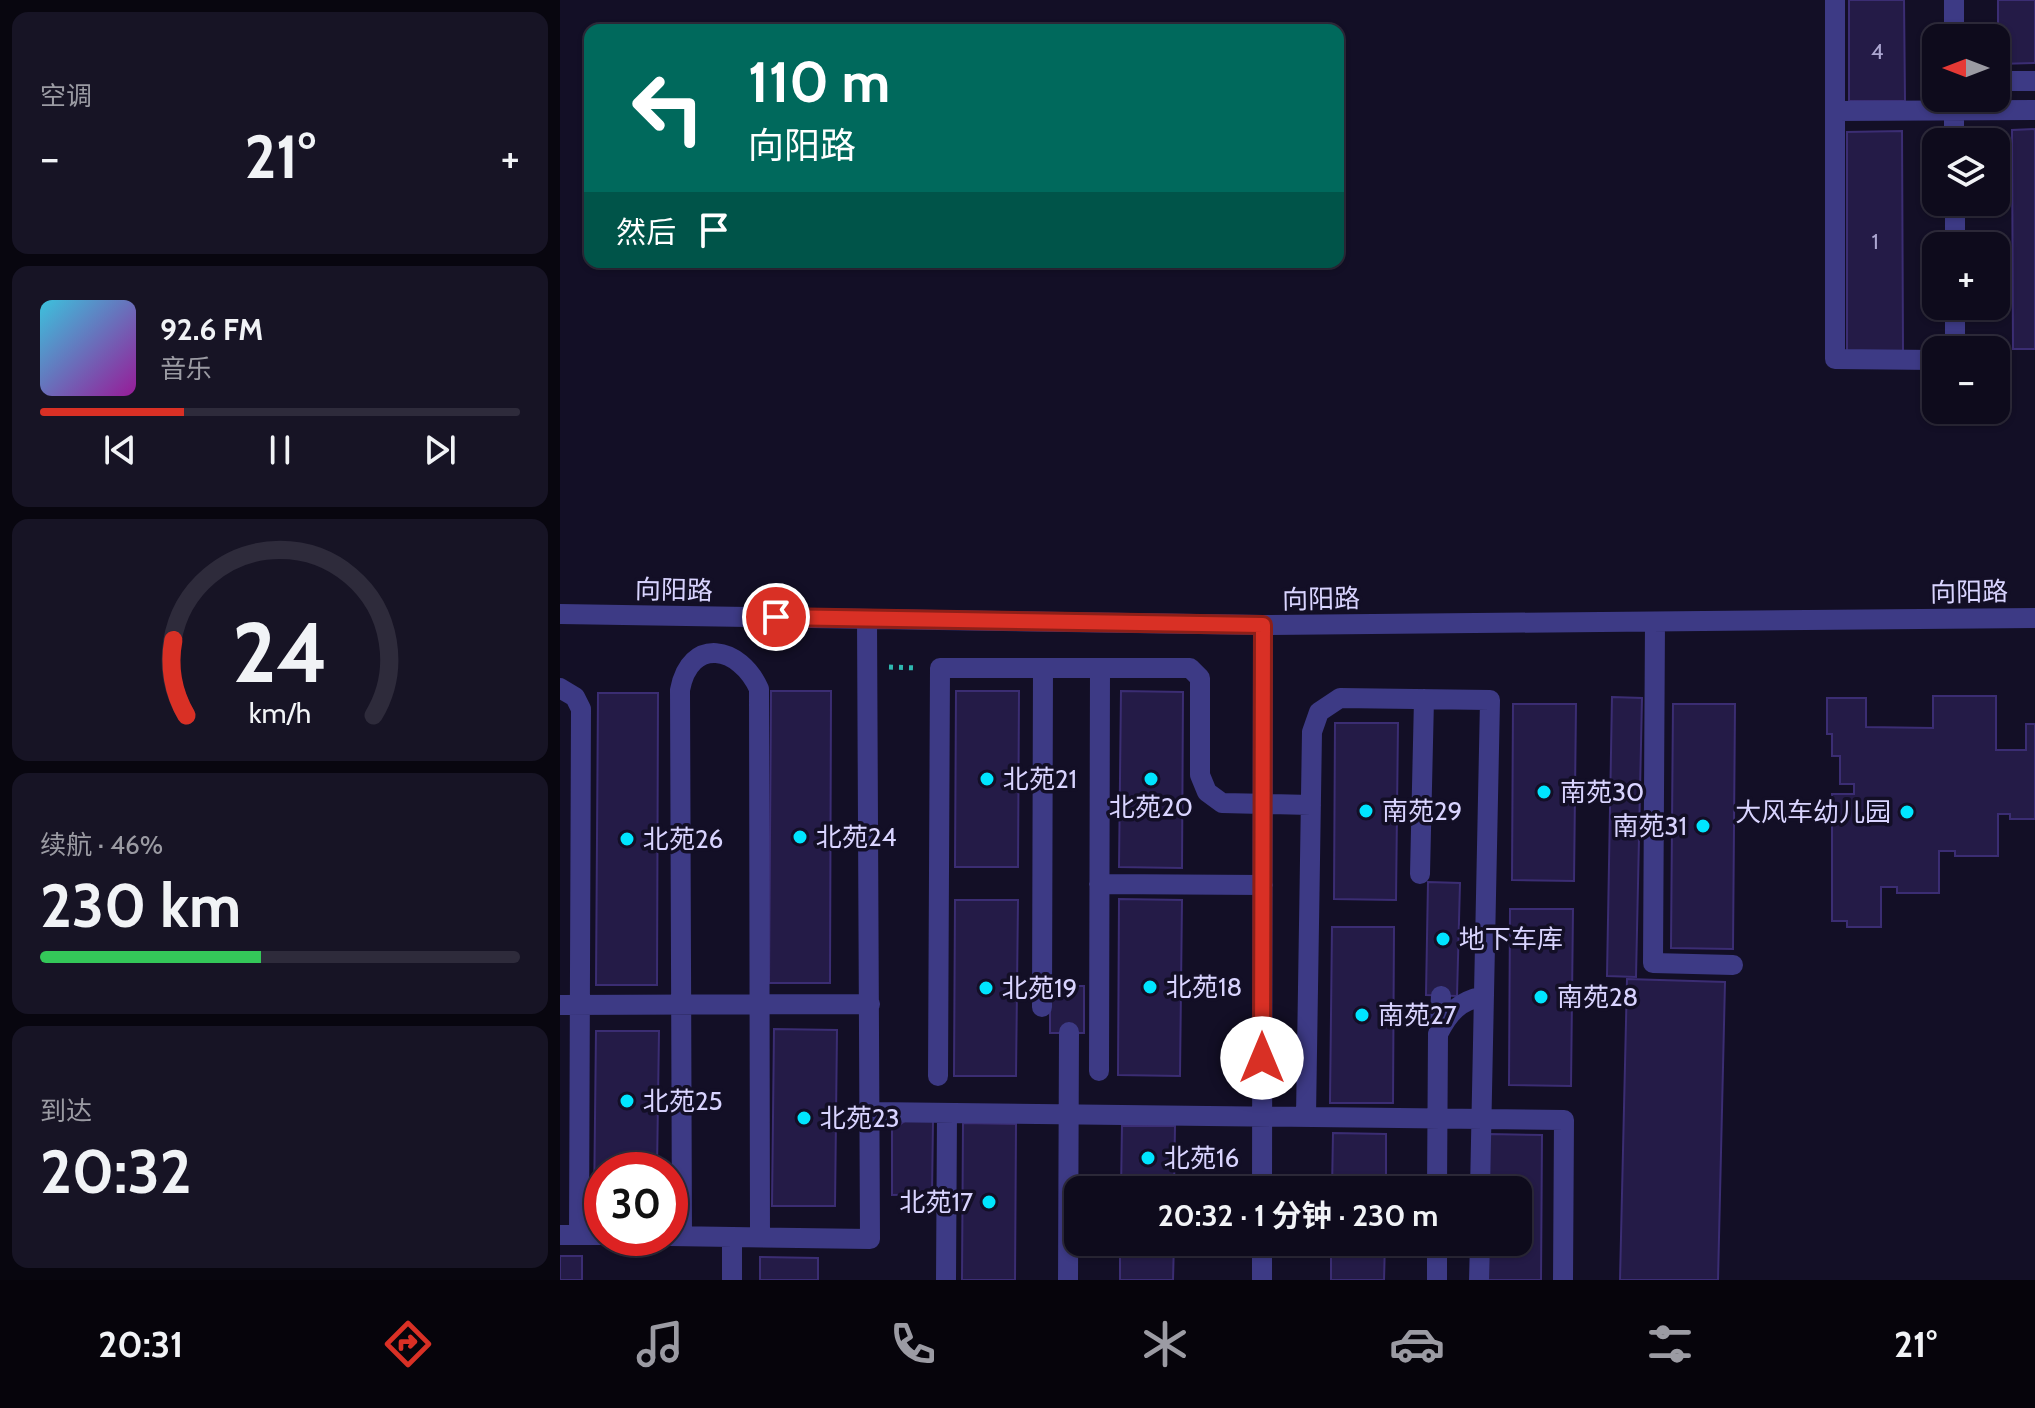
<!DOCTYPE html>
<html lang="zh">
<head>
<meta charset="utf-8">
<style>
	:root { --surface:#0e0b1c; --page:#171425; --text:#f1f3f6; --muted:#9b9ba3; --line:#2e2b3b; --accent:#d93025 }
	body { margin:0; font-family:Cabin,"Noto Sans SC",sans-serif; background:var(--page); color:var(--text); height:100vh; display:flex; flex-direction:column; font-size:30px; white-space:nowrap }
	* { box-sizing:border-box; margin:0 }
	p { font-size:26px; color:var(--muted) }
	.icon { flex:none; width:44px; height:44px; fill:none; stroke:currentColor; stroke-width:2; stroke-linecap:round; stroke-linejoin:round }
	.map { position:relative; flex:1; overflow:hidden }
	.side { display:flex; flex-direction:column; gap:12px; padding:12px; background:#08060f; width:560px }
	.side>* { flex:none }
	.banner { position:absolute; left:24px; top:24px; width:760px; height:244px; border-radius:16px; box-shadow:0 2px 6px #0004,0 0 0 2px var(--line); background:#00695c; color:#fff; overflow:hidden }
	.needle { width:52px; rotate:270deg }
	.controls { position:absolute; left:1362px; top:24px; display:grid; gap:16px }
	.controls a { display:grid; place-items:center; width:88px; height:88px; border-radius:16px; background:var(--surface); box-shadow:0 2px 6px #0004,0 0 0 2px var(--line); font-size:40px }
	.speed { position:absolute; left:24px; top:1152px; display:flex; gap:16px; font-size:40px; font-weight:700; text-align:center }
	.speed>* { display:grid; place-content:center; width:104px; height:104px; border-radius:50%; background:var(--surface); box-shadow:0 2px 6px #0004,0 0 0 2px var(--line); line-height:1 }
	.speed .limit { border:12px solid #d22; background:#fff; color:#111 }
	.pin { position:absolute; display:grid; place-items:center; width:68px; height:68px; color:#fff; margin:-34px; border:4px solid #fff; border-radius:50%; box-shadow:0 2px 8px #0007 }
	.me { position:absolute; width:88px; margin:-44px; rotate:0deg; stroke-linejoin:round; filter:drop-shadow(0 0 6px #0008) }
	.turn { display:flex; align-items:center; gap:28px; height:168px; padding:0 32px; font-size:36px }
	.turn .icon { width:104px; height:104px; stroke-width:2.5 }
	.turn b { display:block; font-size:56px; line-height:68px }
	.then { display:flex; align-items:center; height:76px; padding:0 32px; background:#0003; gap:16px; font-size:30px }
	.big { font-size:60px; font-weight:700; line-height:1.1 }
	.side .widget { flex:1; display:flex; flex-direction:column; justify-content:center; gap:12px; min-width:0; padding:0 28px; border-radius:16px; background:var(--page) }
	.side .dial { align-items:center; gap:0 }
	.dial svg { height:208px; overflow:visible; fill:none; stroke:var(--line); stroke-width:7; stroke-linecap:round; text-anchor:middle }
	.dial text { fill:var(--text); stroke:none }
	.song { display:flex; align-items:center; gap:24px }
	.cover { width:96px; height:96px; border-radius:12px; background:linear-gradient(135deg,hsl(190 70% 55%),hsl(300 70% 35%)) }
	.played { height:8px; border-radius:4px; background:linear-gradient(90deg,var(--accent) 30%,var(--line) 30%) }
	.keys { display:flex; justify-content:space-around; direction:ltr }
	.heat { display:flex; justify-content:space-between; align-items:center; font-size:44px; direction:ltr }
	.charge { height:12px; border-radius:6px; background:linear-gradient(90deg,#34c759 46%,var(--line) 0) }
	.trip { position:absolute; left:504px; top:1176px; width:468px; height:80px; border-radius:16px; background:var(--surface); box-shadow:0 2px 6px #0004,0 0 0 2px var(--line); font-weight:700; line-height:80px; text-align:center }
	.dock { display:flex; height:128px; justify-content:space-around; align-items:center; background:#06040b; color:var(--muted) }
	.dock .icon { width:56px; height:56px }
	.dock .selected { color:var(--accent) }
	.dock b { font-size:36px; color:var(--text) }
	main { display:flex; flex:1; min-height:0 }
	.map>svg:first-child { display:block }
	.building { fill:#241b47; stroke:#3b2d73; stroke-width:2 }
	.lines { fill:none; stroke-linecap:round; stroke-linejoin:round }
	.path { stroke:#2fb8b0; stroke-width:5; stroke-dasharray:4 6; stroke-linecap:butt }
	.minor { stroke:#3d3a85; stroke-width:20 }
	.route-casing { stroke:#8d1f18; stroke-width:20 }
	.route { stroke:#d93025; stroke-width:14 }
	.poi-dot { fill:#00e5ff; stroke:#130f26; stroke-width:3 }
	.labels { text-anchor:middle; stroke-width:7; stroke-linejoin:round; paint-order:stroke }
	.number-label { font-size:22px; fill:#aca6d1 }
	.street-label { font-size:26px; fill:#d9d4ff; stroke:#130f26 }
	.poi-label { font-size:26px; fill:#d9d4ff; stroke:#130f26; text-anchor:start }
</style>
</head>
<body>
<main>
<section class="side">
<div class="widget"><p>空调</p>
<div class="heat"><a>−</a><b class="big">21°</b><a>+</a></div>
</div>
<div class="widget">
<div class="song"><i class="cover"></i><div><b>92.6 FM</b><p>音乐</p></div></div>
<div class="played"></div>
<div class="keys"><svg class="icon" aria-label="previous" viewBox="0 0 24 24"><path d="M18 5L8 12l10 7zM5 5v14"/></svg><svg class="icon" aria-label="pause" viewBox="0 0 24 24"><path d="M8 5v14M16 5v14"/></svg><svg class="icon" aria-label="next" viewBox="0 0 24 24"><path d="M6 5l10 7-10 7zM19 5v14"/></svg></div>
</div>
<div class="widget dial"><svg viewBox="0 0 100 80">
<path d="M14 69A42 42 0 1 1 86 69"/>
<path d="M14 69A42 42 0 0 1 9 40" stroke="#d93025"/>
<text x="50" y="56" font-size="32" font-weight="700">24</text>
<text x="50" y="72" font-size="11">km/h</text>
</svg></div>
<div class="widget"><p>续航 · 46%</p><b class="big">230 km</b><div class="charge"></div></div>
<div class="widget"><p>到达</p><b class="big">20:32</b></div>
</section>
<div class="map">
<svg width="1475" height="1280" viewBox="0 0 1475 1280">
	<rect width="100%" height="100%" fill="#130f26"/>
	<path class="building" d="M1289,0h55l1,101h-56z
		M1438,0h37v63l-37,1z
		M1475,129v220h-22l-1,-219z
		M1342,131l1,220h-56v-219z
		M211,691h60l-1,292h-61z
		M396,691h63l-1,176h-63z
		M561,691l62,1 -1,176 -63,-1z
		M38,693h60l-1,292h-61z
		M1373,696h63v54h30v-26h9v95h-25v-5h-12v42h-43v-5h-16v42h-42v-6h-16v40h-34v-6h-15v-127h22v-10h-14v-28h-8v-22h-5v-36h39v29l67,1z
		M1052,697l30,1 -6,279 -29,-1z
		M953,704h63l-2,177 -62,-1z
		M1113,704h62l-2,245 -62,-1z
		M775,723h63l-2,177 -62,-1z
		M868,882l32,1 -3,113 -31,-1z
		M559,899l63,1 -2,176 -62,-1z
		M395,900h63l-2,176h-62z
		M950,909h63l-2,177 -62,-1z
		M772,927h62l-1,176h-63z
		M1067,979l98,3 -7,298h-98z
		M490,986h34v47h-34z
		M214,1029l63,1 -2,176h-63z
		M36,1031h63l-2,139h-55v37h-8z
		M373,1120l-1,74 -40,1v-65l13,-9z
		M403,1123l53,1 -1,156h-53z
		M562,1126h53l-1,64h-53z
		M773,1133l53,1v56h-54z
		M929,1134l53,1 -1,145h-54l1,-38h30v-52h-29z
		M560,1242h54l-1,38h-53z
		M771,1242h54l-1,38h-53z
		M0,1256h22v24h-22z
		M200,1257l58,1v22h-58z"/>
	<g class="lines">
		<path class="path" d="M329,667l30,1"/>
		<path class="minor" d="M1275,0v359l101,1
			M1394,0v38
			M1436,81h39
			M1394,98v44
			M1275,111l200,-1
			M1395,202v44
			M1395,306v44
			M0,614l703,11 772,-7
			M1095,622l-2,341 80,2
			M0,688l15,9 6,12 -2,526
			M860,874l4,-175
			M539,884l164,1
			M0,1005l310,-1
			M482,1007l1,-339
			M879,1030l2,-34
			M539,1071l1,-403h90l10,10v97l7,17 15,11 89,2
			M378,1076l2,-408h160
			M311,1112l693,8 -1,160
			M746,1116l6,-384 7,-20 21,-14 150,2 -10,490
			M702,1190l1,-565
			M877,1190l1,-156c11,-22 21,-33 46,-38
			M0,1235h42
			M110,1236l200,3 -3,-620
			M122,1236l-2,-546c10,-54 60,-44 79,-1l1,548
			M172,1280v-43
			M386,1280l1,-167
			M508,1280l1,-248
			M702,1280v-38
			M877,1280v-38
			M919,1280l1,-38"/>
	</g>
	<g class="lines">
		<g class="route-casing">
			<path id="route" d="M216,617l487,8 -1,433"/>
		</g>
		<use href="#route" class="route"/>
	</g>
	<g class="poi-dot">
		<circle cx="427" cy="779" r="8"/>
		<circle cx="591" cy="779" r="8"/>
		<circle cx="984" cy="792" r="8"/>
		<circle cx="806" cy="811" r="8"/>
		<circle cx="1347" cy="812" r="8"/>
		<circle cx="1143" cy="826" r="8"/>
		<circle cx="240" cy="837" r="8"/>
		<circle cx="67" cy="839" r="8"/>
		<circle cx="883" cy="939" r="8"/>
		<circle cx="590" cy="987" r="8"/>
		<circle cx="426" cy="988" r="8"/>
		<circle cx="981" cy="997" r="8"/>
		<circle cx="802" cy="1015" r="8"/>
		<circle cx="67" cy="1101" r="8"/>
		<circle cx="244" cy="1118" r="8"/>
		<circle cx="588" cy="1158" r="8"/>
		<circle cx="429" cy="1202" r="8"/>
	</g>
	<g class="labels">
		<g class="number-label">
			<text x="1317" y="59">4</text>
			<text x="1315" y="249">1</text>
		</g>
		<g class="street-label">
			<text transform="translate(114 590) rotate(1)" y="9">向阳路</text>
			<text transform="translate(1409 592) rotate(-1)" y="9">向阳路</text>
			<text transform="translate(761 599) rotate(-1)" y="9">向阳路</text>
		</g>
		<g class="poi-label">
			<text x="443" y="788">北苑21</text>
			<text x="1000" y="801">南苑30</text>
			<text x="591" y="816" text-anchor="middle">北苑20</text>
			<text x="822" y="820">南苑29</text>
			<text x="1331" y="821" text-anchor="end">大风车幼儿园</text>
			<text x="1127" y="835" text-anchor="end">南苑31</text>
			<text x="256" y="846">北苑24</text>
			<text x="83" y="848">北苑26</text>
			<text x="899" y="948">地下车库</text>
			<text x="606" y="996">北苑18</text>
			<text x="442" y="997">北苑19</text>
			<text x="997" y="1006">南苑28</text>
			<text x="818" y="1024">南苑27</text>
			<text x="83" y="1110">北苑25</text>
			<text x="260" y="1127">北苑23</text>
			<text x="604" y="1167">北苑16</text>
			<text x="413" y="1211" text-anchor="end">北苑17</text>
		</g>
	</g>
</svg>
<div class="controls">
<a><svg class="needle" viewBox="-14 -14 28 28"><path d="M0-13l5 13h-10z" fill="#e53935"/><path d="M0 13l5-13h-10z" fill="#9b9ba3"/></svg></a>
<a><svg class="icon" aria-label="layers" viewBox="0 0 24 24"><path d="M12 4l9 5-9 5-9-5zM3 14l9 5 9-5"/></svg></a>
<a>+</a>
<a>−</a>
</div>
<div class="speed"><div class="limit">30</div></div>
<div class="pin" style="left:216px;top:617px;background:#d93025"><svg class="icon" aria-label="arrive" viewBox="0 0 24 24"><path d="M6 21V4h12l-3 4 3 4H6"/></svg></div>
<svg class="me" style="left:702px;top:1058px" viewBox="-20 -20 40 40"><circle r="19" fill="#fff"/><path d="M0-13L10 11 0 6-10 11z" fill="#d93025"/></svg>
<div class="trip">20:32 · 1 分钟 · 230 m</div>
<div class="banner">
<div class="turn"><svg class="icon" aria-label="left" viewBox="0 0 24 24"><path d="M17 20v-9H6M10 6l-5 5 5 5"/></svg><div><b>110 m</b>向阳路</div></div>
<div class="then">然后<svg class="icon" aria-label="arrive" viewBox="0 0 24 24"><path d="M6 21V4h12l-3 4 3 4H6"/></svg></div>
</div>
</div>
</main>
<nav class="dock">
<b>20:31</b>
<svg class="icon selected" aria-label="directions" viewBox="0 0 24 24"><path d="M12 3l9 9-9 9-9-9zM9 14v-3h6M13 9l2 2-2 2"/></svg>
<svg class="icon" aria-label="music" viewBox="0 0 24 24"><path d="M9 18V5l10-2v13"/><circle cx="6" cy="18" r="3"/><circle cx="16" cy="16" r="3"/></svg>
<svg class="icon" aria-label="phone" viewBox="0 0 24 24"><path d="M5 4h4l2 5-3 2q2 4 5 5l2-3 5 2v4C11 20 4 13 5 4z"/></svg>
<svg class="icon" aria-label="climate" viewBox="0 0 24 24"><path d="M12 3v18M4 7l16 10M4 17L20 7"/></svg>
<svg class="icon" aria-label="car" viewBox="0 0 24 24"><path d="M5 17H2v-5l4-1 3-4h7l3 4 3 1v5h-3M9 17h6M6 11h13"/><circle cx="7" cy="17" r="2"/><circle cx="17" cy="17" r="2"/></svg>
<svg class="icon" aria-label="filters" viewBox="0 0 24 24"><path d="M4 7h16M4 17h16"/><circle cx="9" cy="7" r="2"/><circle cx="15" cy="17" r="2"/></svg>
<b>21°</b>
</nav>
</body>
</html>
